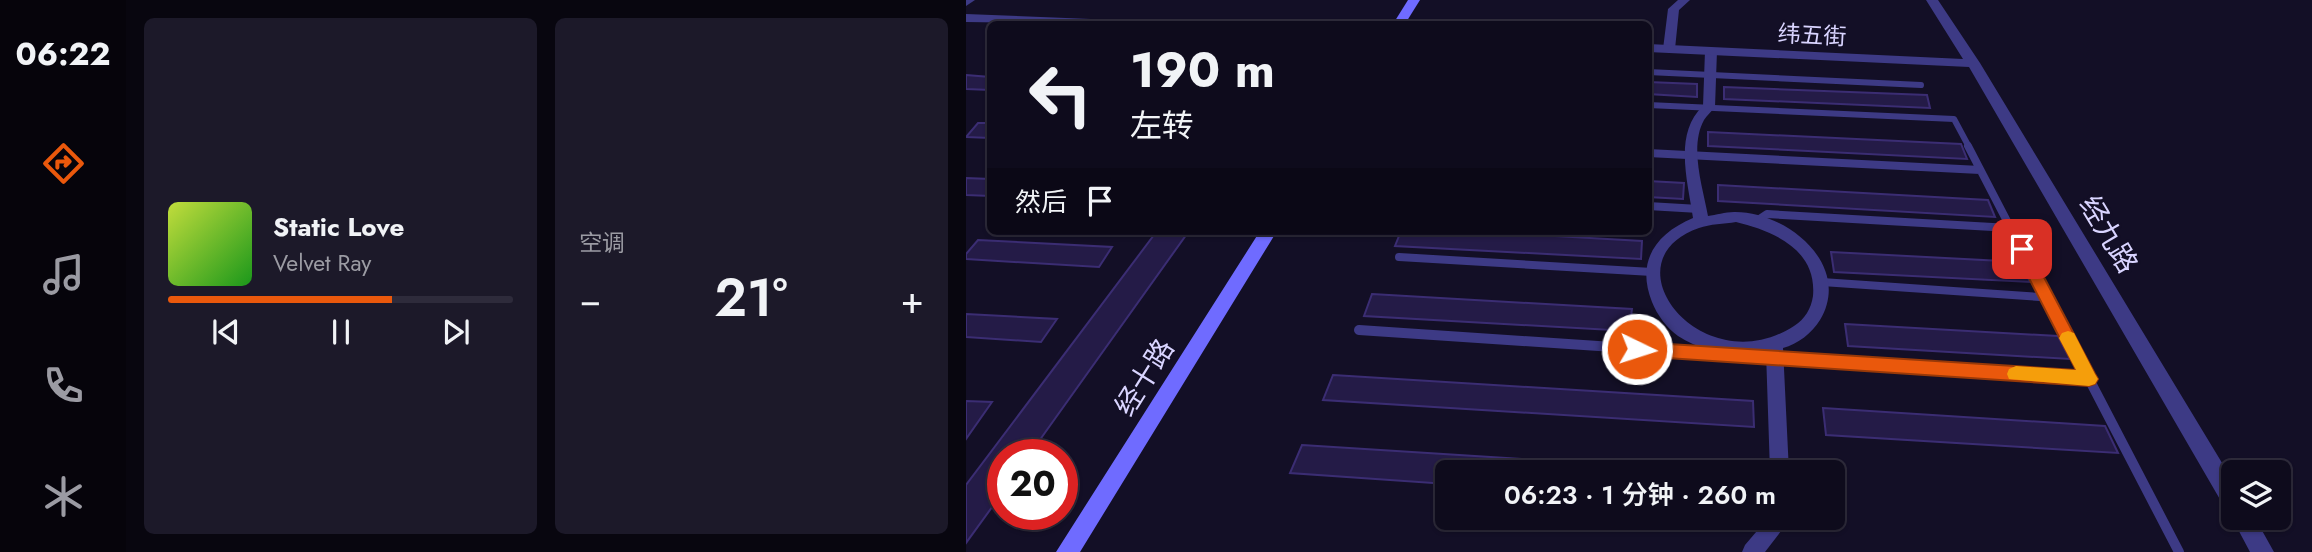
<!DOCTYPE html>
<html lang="zh">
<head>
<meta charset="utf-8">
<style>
	:root { --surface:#0e0b1c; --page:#1c1929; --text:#f1f3f6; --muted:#9b9ba3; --line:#2e2b3b; --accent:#ea580c }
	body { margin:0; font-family:Jost,"Noto Sans SC",sans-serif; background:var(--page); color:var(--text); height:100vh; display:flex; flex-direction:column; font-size:26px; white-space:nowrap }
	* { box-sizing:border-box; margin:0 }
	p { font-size:23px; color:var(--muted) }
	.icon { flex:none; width:38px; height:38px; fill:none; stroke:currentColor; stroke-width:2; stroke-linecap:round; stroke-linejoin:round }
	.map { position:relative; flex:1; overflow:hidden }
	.drawer { display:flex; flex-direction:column; gap:18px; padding:18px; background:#08060f; width:840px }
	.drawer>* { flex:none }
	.hud { position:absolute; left:21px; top:21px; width:665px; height:214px; border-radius:10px; box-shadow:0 2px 5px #0004,0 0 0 2px var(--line); background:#0e0b1c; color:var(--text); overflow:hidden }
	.controls { position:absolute; left:1255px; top:460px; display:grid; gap:14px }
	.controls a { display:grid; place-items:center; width:70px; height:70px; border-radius:10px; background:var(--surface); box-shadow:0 2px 5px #0004,0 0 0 2px var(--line); font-size:35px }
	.speed { position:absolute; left:21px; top:439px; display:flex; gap:14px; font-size:35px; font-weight:700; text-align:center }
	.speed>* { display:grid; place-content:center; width:91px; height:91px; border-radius:50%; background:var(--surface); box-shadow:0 2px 5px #0004,0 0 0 2px var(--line); line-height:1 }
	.speed .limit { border:10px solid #d22; background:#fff; color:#111 }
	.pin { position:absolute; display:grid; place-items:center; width:60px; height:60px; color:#fff; margin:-30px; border-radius:14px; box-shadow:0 4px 10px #0006 }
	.me { position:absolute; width:77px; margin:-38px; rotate:94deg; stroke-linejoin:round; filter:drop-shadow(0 0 5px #0008) }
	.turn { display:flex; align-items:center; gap:24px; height:147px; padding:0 28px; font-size:32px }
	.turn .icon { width:91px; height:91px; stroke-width:2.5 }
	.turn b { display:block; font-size:49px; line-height:60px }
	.then { display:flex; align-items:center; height:66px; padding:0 28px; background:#0003; gap:14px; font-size:26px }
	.big { font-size:52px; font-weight:600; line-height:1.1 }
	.drawer .widget { flex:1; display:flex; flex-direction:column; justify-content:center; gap:10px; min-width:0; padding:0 24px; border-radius:10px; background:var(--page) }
	.song { display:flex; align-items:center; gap:21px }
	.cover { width:84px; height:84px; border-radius:10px; background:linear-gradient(135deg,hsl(70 70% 55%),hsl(120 70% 35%)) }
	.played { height:7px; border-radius:4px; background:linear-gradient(90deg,var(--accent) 65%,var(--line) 65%) }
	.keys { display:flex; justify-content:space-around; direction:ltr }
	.heat { display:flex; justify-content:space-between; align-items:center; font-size:38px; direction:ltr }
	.drawer .tiles { flex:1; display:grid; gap:18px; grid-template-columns:repeat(2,1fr) }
	.trip { position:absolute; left:469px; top:460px; width:410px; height:70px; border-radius:10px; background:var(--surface); box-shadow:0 2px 5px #0004,0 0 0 2px var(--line); font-weight:600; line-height:70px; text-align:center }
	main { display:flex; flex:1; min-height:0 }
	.tabs { display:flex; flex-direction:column; width:126px; justify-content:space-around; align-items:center; background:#06040b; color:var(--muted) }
	.tabs .icon { width:49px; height:49px }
	.tabs .on { color:var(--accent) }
	.tabs b { font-size:32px; color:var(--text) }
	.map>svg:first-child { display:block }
	.building { fill:#241b47; stroke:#3b2d73; stroke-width:2 }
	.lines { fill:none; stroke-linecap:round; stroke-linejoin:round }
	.service-far2 { stroke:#3d3a85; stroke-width:6 }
	.service-far1 { stroke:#3d3a85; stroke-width:8 }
	.service { stroke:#3d3a85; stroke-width:10 }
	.minor { fill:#3d3a85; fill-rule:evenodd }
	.tertiary { fill:#3d3a85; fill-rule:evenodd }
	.secondary { fill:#6f6bff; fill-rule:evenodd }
	.route { fill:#ea580c; stroke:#983908; stroke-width:2 }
	.slow { fill:#f59e0b }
	.labels { text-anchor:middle; stroke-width:5; stroke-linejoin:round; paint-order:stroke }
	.far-street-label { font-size:23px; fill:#d9d4ff; stroke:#130f26 }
	.street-label { font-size:28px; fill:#d9d4ff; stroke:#130f26 }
</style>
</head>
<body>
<main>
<nav class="tabs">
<b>06:22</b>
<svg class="icon on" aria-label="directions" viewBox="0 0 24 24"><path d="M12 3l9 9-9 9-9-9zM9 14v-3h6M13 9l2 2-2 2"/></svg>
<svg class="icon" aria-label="music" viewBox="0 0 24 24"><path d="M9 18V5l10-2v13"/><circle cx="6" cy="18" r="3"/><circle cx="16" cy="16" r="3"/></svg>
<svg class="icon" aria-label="phone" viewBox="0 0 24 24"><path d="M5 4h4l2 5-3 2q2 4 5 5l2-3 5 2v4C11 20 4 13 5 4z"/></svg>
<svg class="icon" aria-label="climate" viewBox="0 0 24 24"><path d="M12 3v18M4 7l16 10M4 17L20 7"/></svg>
</nav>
<section class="drawer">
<div class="tiles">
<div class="widget">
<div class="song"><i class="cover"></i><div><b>Static Love</b><p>Velvet Ray</p></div></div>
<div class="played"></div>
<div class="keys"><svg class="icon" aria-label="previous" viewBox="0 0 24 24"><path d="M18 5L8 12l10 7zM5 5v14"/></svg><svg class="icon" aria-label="pause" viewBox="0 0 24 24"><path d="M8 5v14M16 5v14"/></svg><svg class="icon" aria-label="next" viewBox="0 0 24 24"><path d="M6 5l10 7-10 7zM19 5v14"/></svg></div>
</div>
<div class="widget"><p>空调</p>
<div class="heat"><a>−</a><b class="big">21°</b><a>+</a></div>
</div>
</div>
</section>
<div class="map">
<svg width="1346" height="552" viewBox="0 0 1346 552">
	<rect width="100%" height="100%" fill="#130f26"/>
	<path class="building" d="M0,75l24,2v13l-24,-1z
		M682,82l49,2v13l-49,-3z
		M758,87l203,8 3,13 -206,-9z
		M12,123h12v15l-24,-1z
		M742,132l253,12 6,15 -259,-13z
		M0,178l24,1v17l-24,-1z
		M682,181l36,2 -1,16 -35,-2z
		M752,185l270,15 7,17 -277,-16z
		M191,231h32l-160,224h-26v37l-37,51v-58z
		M435,231h63l178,10 -1,18 -246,-13z
		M12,240l134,7 -13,20 -133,-8v-5z
		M865,252l190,10 9,20 -196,-10z
		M406,294l260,15 -3,22 -265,-15z
		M0,314l91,5 -16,23 -75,-5z
		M879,324l213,12 12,23 -222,-13z
		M367,375l420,26 1,26 -431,-27z
		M0,401l26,1 -26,37z
		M857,408l282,18 13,27 -292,-18z
		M336,445l282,18 -1,9h-136v12l-157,-11z"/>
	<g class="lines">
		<path class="service-far2" d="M682,72l273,13
			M682,105l306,14 15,28"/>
		<path class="service-far1" d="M1002,146l95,183
			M682,153l332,17
			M682,206l51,3
			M792,220l9,-6 243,14
			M433,257l253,15
			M856,282l218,15"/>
		<path class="service" d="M1096,327l117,225
			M393,330l730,49"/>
		<path class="minor" d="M0,0h9l-9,6z
			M712,0h12l-11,10 -4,39 -6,4 -6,-4 5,-40z
			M745,47l6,4 -2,56c-3,4 -8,8 -11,13 -15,27 -1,68 4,96 8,-1 17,-4 26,-4 52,-1 119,53 86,108 -8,13 -22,24 -37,28l6,124h-19l-4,-120c-29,6 -63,0 -88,-16 -11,-8 -21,-21 -26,-34 -16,-40 3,-68 41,-84 -5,-36 -20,-84 10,-112l2,-55zM770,222c37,9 81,27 77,74 -2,13 -8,23 -19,30 -92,59 -190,-65 -95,-98 11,-4 25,-4 37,-6z
			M802,518h23l-26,34h-23l3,-7z"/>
		<path class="tertiary" d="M960,0h12l42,63 253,418v30l-8,-3 -256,-441 -321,-15v-8l315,15z
			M0,14l150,6 6,4 -156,-2z
			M1267,515v3h22l19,34h-24l-18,-34z"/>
		<path class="secondary" d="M442,0h12l-15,24h-12z
			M294,231h17l-197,321h-24z"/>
	</g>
	<path class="route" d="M1056,243l5,2 68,129 3,5 -3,5 -6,2 -452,-30 -6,-2 -2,-5 2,-5 6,-2 439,28 -62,-121z"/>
	<path class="slow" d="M1102,331l6,2 21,41 3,5 -3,5 -6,2 -80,-7 -2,-5 2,-5 7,-3 60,4 -17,-32 3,-5z"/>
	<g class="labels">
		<g class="far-street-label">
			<text transform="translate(846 35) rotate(3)" y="8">纬五街</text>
		</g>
		<g class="street-label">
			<text transform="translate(1143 234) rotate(59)" y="10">经九路</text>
			<text transform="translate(178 377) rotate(-58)" y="10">经十路</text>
		</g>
	</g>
</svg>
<div class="controls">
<a><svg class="icon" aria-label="layers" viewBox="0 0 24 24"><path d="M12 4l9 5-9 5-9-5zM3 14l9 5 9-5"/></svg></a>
</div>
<div class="speed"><div class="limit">20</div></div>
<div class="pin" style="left:1056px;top:249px;background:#d93025"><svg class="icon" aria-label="arrive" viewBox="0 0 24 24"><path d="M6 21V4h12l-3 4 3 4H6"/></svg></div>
<svg class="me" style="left:671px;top:349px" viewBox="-20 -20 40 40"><circle r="17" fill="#ea580c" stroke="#fff" stroke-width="3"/><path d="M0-11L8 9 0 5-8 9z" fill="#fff"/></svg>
<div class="trip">06:23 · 1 分钟 · 260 m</div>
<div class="hud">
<div class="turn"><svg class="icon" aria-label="left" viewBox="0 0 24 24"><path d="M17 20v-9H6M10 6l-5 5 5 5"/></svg><div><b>190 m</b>左转</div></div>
<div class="then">然后<svg class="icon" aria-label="arrive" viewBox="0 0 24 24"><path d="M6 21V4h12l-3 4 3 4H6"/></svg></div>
</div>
</div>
</main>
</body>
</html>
